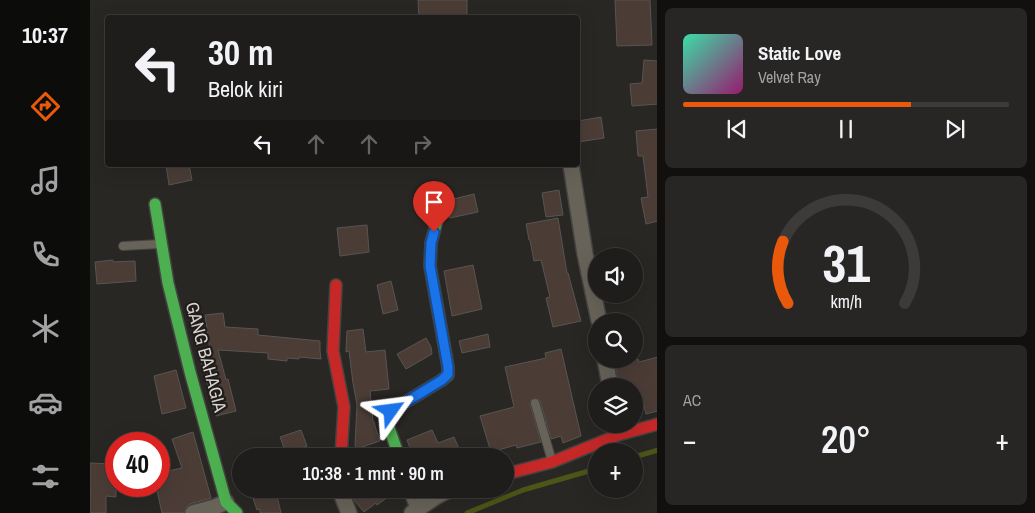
<!DOCTYPE html>
<html lang="id">
<head>
<meta charset="utf-8">
<style>
	:root { --surface:#1f1d1b; --page:#272624; --text:#f1f3f6; --muted:#a1a2a3; --line:#3c3b3a; --accent:#ea580c }
	body { margin:0; font-family:"Archivo Narrow",sans-serif; background:var(--page); color:var(--text); height:100vh; display:flex; flex-direction:column; font-size:19px; white-space:nowrap }
	* { box-sizing:border-box; margin:0 }
	p { font-size:16px; color:var(--muted) }
	.icon { flex:none; width:28px; height:28px; fill:none; stroke:currentColor; stroke-width:2; stroke-linecap:round; stroke-linejoin:round }
	.map { position:relative; flex:1; overflow:hidden }
	.sheet { display:flex; flex-direction:column; gap:8px; padding:8px; background:#11100f; width:378px }
	.sheet>* { flex:none }
	.guide { position:absolute; left:15px; top:15px; width:475px; height:152px; border-radius:5px; box-shadow:0 5px 20px #0002,0 0 0 1px var(--line); background:#1f1d1b; color:var(--text); overflow:hidden }
	.buttons { position:absolute; left:498px; top:248px; display:grid; gap:10px }
	.buttons a { display:grid; place-items:center; width:55px; height:55px; border-radius:50%; background:var(--surface); box-shadow:0 5px 20px #0002,0 0 0 1px var(--line); font-size:25px }
	.speed { position:absolute; left:15px; top:432px; display:flex; gap:10px; font-size:25px; font-weight:700; text-align:center }
	.speed>* { display:grid; place-content:center; width:65px; height:65px; border-radius:50%; background:var(--surface); box-shadow:0 5px 20px #0002,0 0 0 1px var(--line); line-height:1 }
	.speed .limit { border:8px solid #d22; background:#fff; color:#111 }
	.pin { position:absolute; display:grid; place-items:center; width:42px; height:42px; color:#fff; margin:-51px -21px; border-radius:50% 50% 50% 0; rotate:-45deg; box-shadow:0 0 5px #0007 }
	.pin .icon { rotate:45deg }
	.me { position:absolute; width:55px; margin:-28px; rotate:59deg; stroke-linejoin:round; filter:drop-shadow(0 0 4px #0008) }
	.turn { display:flex; align-items:center; gap:18px; height:105px; padding:0 20px; font-size:22px }
	.turn .icon { width:65px; height:65px; stroke-width:2.5 }
	.turn b { display:block; font-size:35px; line-height:42px }
	.lanes { display:flex; align-items:center; height:48px; padding:0 20px; background:#0003; justify-content:center; gap:25px; direction:ltr }
	.lanes .off { opacity:.35 }
	.big { font-size:38px; font-weight:600; line-height:1.1 }
	.sheet .card { flex:1; display:flex; flex-direction:column; justify-content:center; gap:8px; min-width:0; padding:0 18px; border-radius:8px; background:var(--page) }
	.sheet .dial { align-items:center; gap:0 }
	.dial svg { height:130px; overflow:visible; fill:none; stroke:var(--line); stroke-width:7; stroke-linecap:round; text-anchor:middle }
	.dial text { fill:var(--text); stroke:none }
	.song { display:flex; align-items:center; gap:15px }
	.cover { width:60px; height:60px; border-radius:8px; background:linear-gradient(135deg,hsl(160 70% 55%),hsl(320 70% 35%)) }
	.played { height:5px; border-radius:2px; background:linear-gradient(90deg,var(--accent) 70%,var(--line) 70%) }
	.keys { display:flex; justify-content:space-around; direction:ltr }
	.heat { display:flex; justify-content:space-between; align-items:center; font-size:28px; direction:ltr }
	.trip { position:absolute; left:142px; top:448px; width:282px; height:50px; border-radius:25px; background:var(--surface); box-shadow:0 5px 20px #0002,0 0 0 1px var(--line); font-weight:600; line-height:50px; text-align:center }
	main { display:flex; flex:1; min-height:0 }
	.tabs { display:flex; flex-direction:column; width:90px; justify-content:space-around; align-items:center; background:#0c0c0b; color:var(--muted) }
	.tabs .icon { width:35px; height:35px }
	.tabs .on { color:var(--accent) }
	.tabs b { font-size:22px; color:var(--text) }
	.map>svg:first-child { display:block }
	.lines { fill:none; stroke-linecap:round; stroke-linejoin:round }
	.stream { stroke:#4d5618; stroke-width:5 }
	.building { fill:#4b3c36; stroke:#575553 }
	.lane-casing { stroke:#444341; stroke-width:10 }
	.street-casing { stroke:#444341; stroke-width:18 }
	.fast-casing { stroke:#444341; stroke-width:14 }
	.jam-casing { stroke:#444341; stroke-width:14 }
	.lane { stroke:#676359; stroke-width:8 }
	.street { stroke:#676359; stroke-width:15 }
	.fast { stroke:#4caf50; stroke-width:11 }
	.jam { stroke:#c62828; stroke-width:11 }
	.route-casing { stroke:#114b97; stroke-width:12 }
	.route { stroke:#1a73e8; stroke-width:9 }
	.labels { text-anchor:middle; stroke-width:4.5; stroke-linejoin:round; paint-order:stroke }
	.street-label { font-size:18px; fill:#d7d4d2; stroke:#211d1a }
</style>
</head>
<body>
<main>
<nav class="tabs">
<b>10:37</b>
<svg class="icon on" aria-label="directions" viewBox="0 0 24 24"><path d="M12 3l9 9-9 9-9-9zM9 14v-3h6M13 9l2 2-2 2"/></svg>
<svg class="icon" aria-label="music" viewBox="0 0 24 24"><path d="M9 18V5l10-2v13"/><circle cx="6" cy="18" r="3"/><circle cx="16" cy="16" r="3"/></svg>
<svg class="icon" aria-label="phone" viewBox="0 0 24 24"><path d="M5 4h4l2 5-3 2q2 4 5 5l2-3 5 2v4C11 20 4 13 5 4z"/></svg>
<svg class="icon" aria-label="climate" viewBox="0 0 24 24"><path d="M12 3v18M4 7l16 10M4 17L20 7"/></svg>
<svg class="icon" aria-label="car" viewBox="0 0 24 24"><path d="M5 17H2v-5l4-1 3-4h7l3 4 3 1v5h-3M9 17h6M6 11h13"/><circle cx="7" cy="17" r="2"/><circle cx="17" cy="17" r="2"/></svg>
<svg class="icon" aria-label="filters" viewBox="0 0 24 24"><path d="M4 7h16M4 17h16"/><circle cx="9" cy="7" r="2"/><circle cx="15" cy="17" r="2"/></svg>
</nav>
<div class="map">
<svg width="568" height="513" viewBox="0 0 568 513">
	<rect width="100%" height="100%" fill="#292724"/>
	<g class="lines">
		<path class="stream" d="M544,457l24,-7
			M377,513l56,-23 73,-21"/>
	</g>
	<path class="building" d="M328,0h49v17l-48,1z
		M525,0h35l2,45 -35,1z
		M554,60l14,1v43l-26,2 -2,-22 12,-1z
		M511,117l3,21 -26,4v-21z
		M568,129v92l-12,3 -5,-26 7,-1 -5,-41h-5l-2,-25z
		M76,165h23l3,15 -23,5z
		M469,190l4,25 -17,2 -4,-24z
		M384,194l4,18 -28,6 -3,-6 -4,-2 -2,-8z
		M468,218l9,55h1l13,48 -28,6 -7,-29 4,-1 -9,-37 -7,1 -4,-21h-1l-3,-16z
		M277,225l2,27 -29,4 -3,-28z
		M23,260v2l22,-1 1,20 -39,3 -2,-22z
		M383,265l9,44 -30,7 -8,-45z
		M301,281l7,29 -15,4 -6,-29z
		M133,313l2,14 33,2v6l62,6v10l1,8 -22,-2v2l-12,-1v3l-19,-2v-6l-50,-3 8,30 2,-1 8,32 -20,5 -17,-63 14,-3h-3l-5,-35z
		M273,329l3,23 19,-2 4,39 -19,2 3,31h1l1,4 5,15 -24,8 -1,-4 2,-40 -4,-22 -4,-32 -3,1v-2l1,-19z
		M398,334l2,13 -28,6 -3,-12z
		M336,338l5,9 1,7 -26,15 -9,-15z
		M471,349l20,87 -18,7 -2,-7 -10,3 -11,-38 -2,-2 -4,-1 -3,2 -1,4 11,38 -24,6 -1,-3 -25,7 -11,-36 34,-9 -9,-40 41,-9 -1,-5z
		M568,357v54l-12,3 -3,-12 -9,3v-19h-15l-5,-27h24l1,3z
		M86,370l10,38 -24,6 -8,-38z
		M211,430l6,16 -21,7 -6,-16z
		M342,430l6,13 16,-6 8,19h-50v-3l-5,-13z
		M103,432l18,66 -21,6 -4,3 -2,6h-22l-6,-27h3v-13l23,-5 -10,-29z
		M0,463l26,1v33l-10,-1v17h-16z
		M260,489h49l-22,16 -1,-2 -12,9 -10,-12z
		M186,492l5,21h-21v-4l-3,1 -4,-12z"/>
	<g class="lines">
		<g class="lane-casing">
			<path id="lane" d="M33,246l37,-2
				M445,403l17,58"/>
		</g>
		<g class="street-casing">
			<path id="street" d="M481,165l14,89 14,67
				M515,359l5,27
				M251,489v4l8,20
				M321,489l7,19
				M103,513l22,-6 11,-5
				M322,513l25,-17 14,-7"/>
		</g>
		<g class="fast-casing">
			<path id="fast" d="M65,204l13,79 22,89 36,130 11,11
				M309,456l-12,-34 4,-11 51,-31 6,-5v-8l-18,-101 1,-23 6,-22"/>
		</g>
		<g class="jam-casing">
			<path id="jam" d="M246,285l-3,66 11,56 -3,49
				M416,474l46,-12 66,-27 40,-11"/>
		</g>
		<use href="#lane" class="lane"/>
		<use href="#street" class="street"/>
		<use href="#fast" class="fast"/>
		<use href="#jam" class="jam"/>
	</g>
	<g class="lines">
		<g class="route-casing">
			<path id="route" d="M301,411l51,-31 6,-6v-7l-18,-101 1,-23 3,-11"/>
		</g>
		<use href="#route" class="route"/>
	</g>
	<g class="labels">
		<g class="street-label">
			<text transform="translate(116 357) rotate(75)" y="6">GANG BAHAGIA</text>
		</g>
	</g>
</svg>
<div class="buttons">
<a><svg class="icon" aria-label="sound" viewBox="0 0 24 24"><path d="M4 9h4l5-4v14l-5-4H4zM17 9q2 3 0 6"/></svg></a>
<a><svg class="icon" aria-label="search" viewBox="0 0 24 24"><circle cx="10" cy="10" r="6"/><path d="M15 15l6 6"/></svg></a>
<a><svg class="icon" aria-label="layers" viewBox="0 0 24 24"><path d="M12 4l9 5-9 5-9-5zM3 14l9 5 9-5"/></svg></a>
<a>+</a>
</div>
<div class="speed"><div class="limit">40</div></div>
<div class="pin" style="left:344px;top:232px;background:#d93025"><svg class="icon" aria-label="arrive" viewBox="0 0 24 24"><path d="M6 21V4h12l-3 4 3 4H6"/></svg></div>
<svg class="me" style="left:301px;top:411px" viewBox="-20 -20 40 40"><path d="M0-17L14 15 0 8-14 15z" fill="#1a73e8" stroke="#fff" stroke-width="4"/></svg>
<div class="trip">10:38 · 1 mnt · 90 m</div>
<div class="guide">
<div class="turn"><svg class="icon" aria-label="left" viewBox="0 0 24 24"><path d="M17 20v-9H6M10 6l-5 5 5 5"/></svg><div><b>30 m</b>Belok kiri</div></div>
<div class="lanes"><svg class="icon" aria-label="left" viewBox="0 0 24 24"><path d="M17 20v-9H6M10 6l-5 5 5 5"/></svg><svg class="icon off" aria-label="ahead" viewBox="0 0 24 24"><path d="M12 20V5M6 11l6-6 6 6"/></svg><svg class="icon off" aria-label="ahead" viewBox="0 0 24 24"><path d="M12 20V5M6 11l6-6 6 6"/></svg><svg class="icon off" aria-label="right" viewBox="0 0 24 24"><path d="M7 20v-9h11M14 6l5 5-5 5"/></svg></div>
</div>
</div>
<section class="sheet">
<div class="card">
<div class="song"><i class="cover"></i><div><b>Static Love</b><p>Velvet Ray</p></div></div>
<div class="played"></div>
<div class="keys"><svg class="icon" aria-label="previous" viewBox="0 0 24 24"><path d="M18 5L8 12l10 7zM5 5v14"/></svg><svg class="icon" aria-label="pause" viewBox="0 0 24 24"><path d="M8 5v14M16 5v14"/></svg><svg class="icon" aria-label="next" viewBox="0 0 24 24"><path d="M6 5l10 7-10 7zM19 5v14"/></svg></div>
</div>
<div class="card dial"><svg viewBox="0 0 100 80">
<path d="M14 69A42 42 0 1 1 86 69"/>
<path d="M14 69A42 42 0 0 1 11 31" stroke="#ea580c"/>
<text x="50" y="56" font-size="32" font-weight="700">31</text>
<text x="50" y="72" font-size="11">km/h</text>
</svg></div>
<div class="card"><p>AC</p>
<div class="heat"><a>−</a><b class="big">20°</b><a>+</a></div>
</div>
</section>
</main>
</body>
</html>
